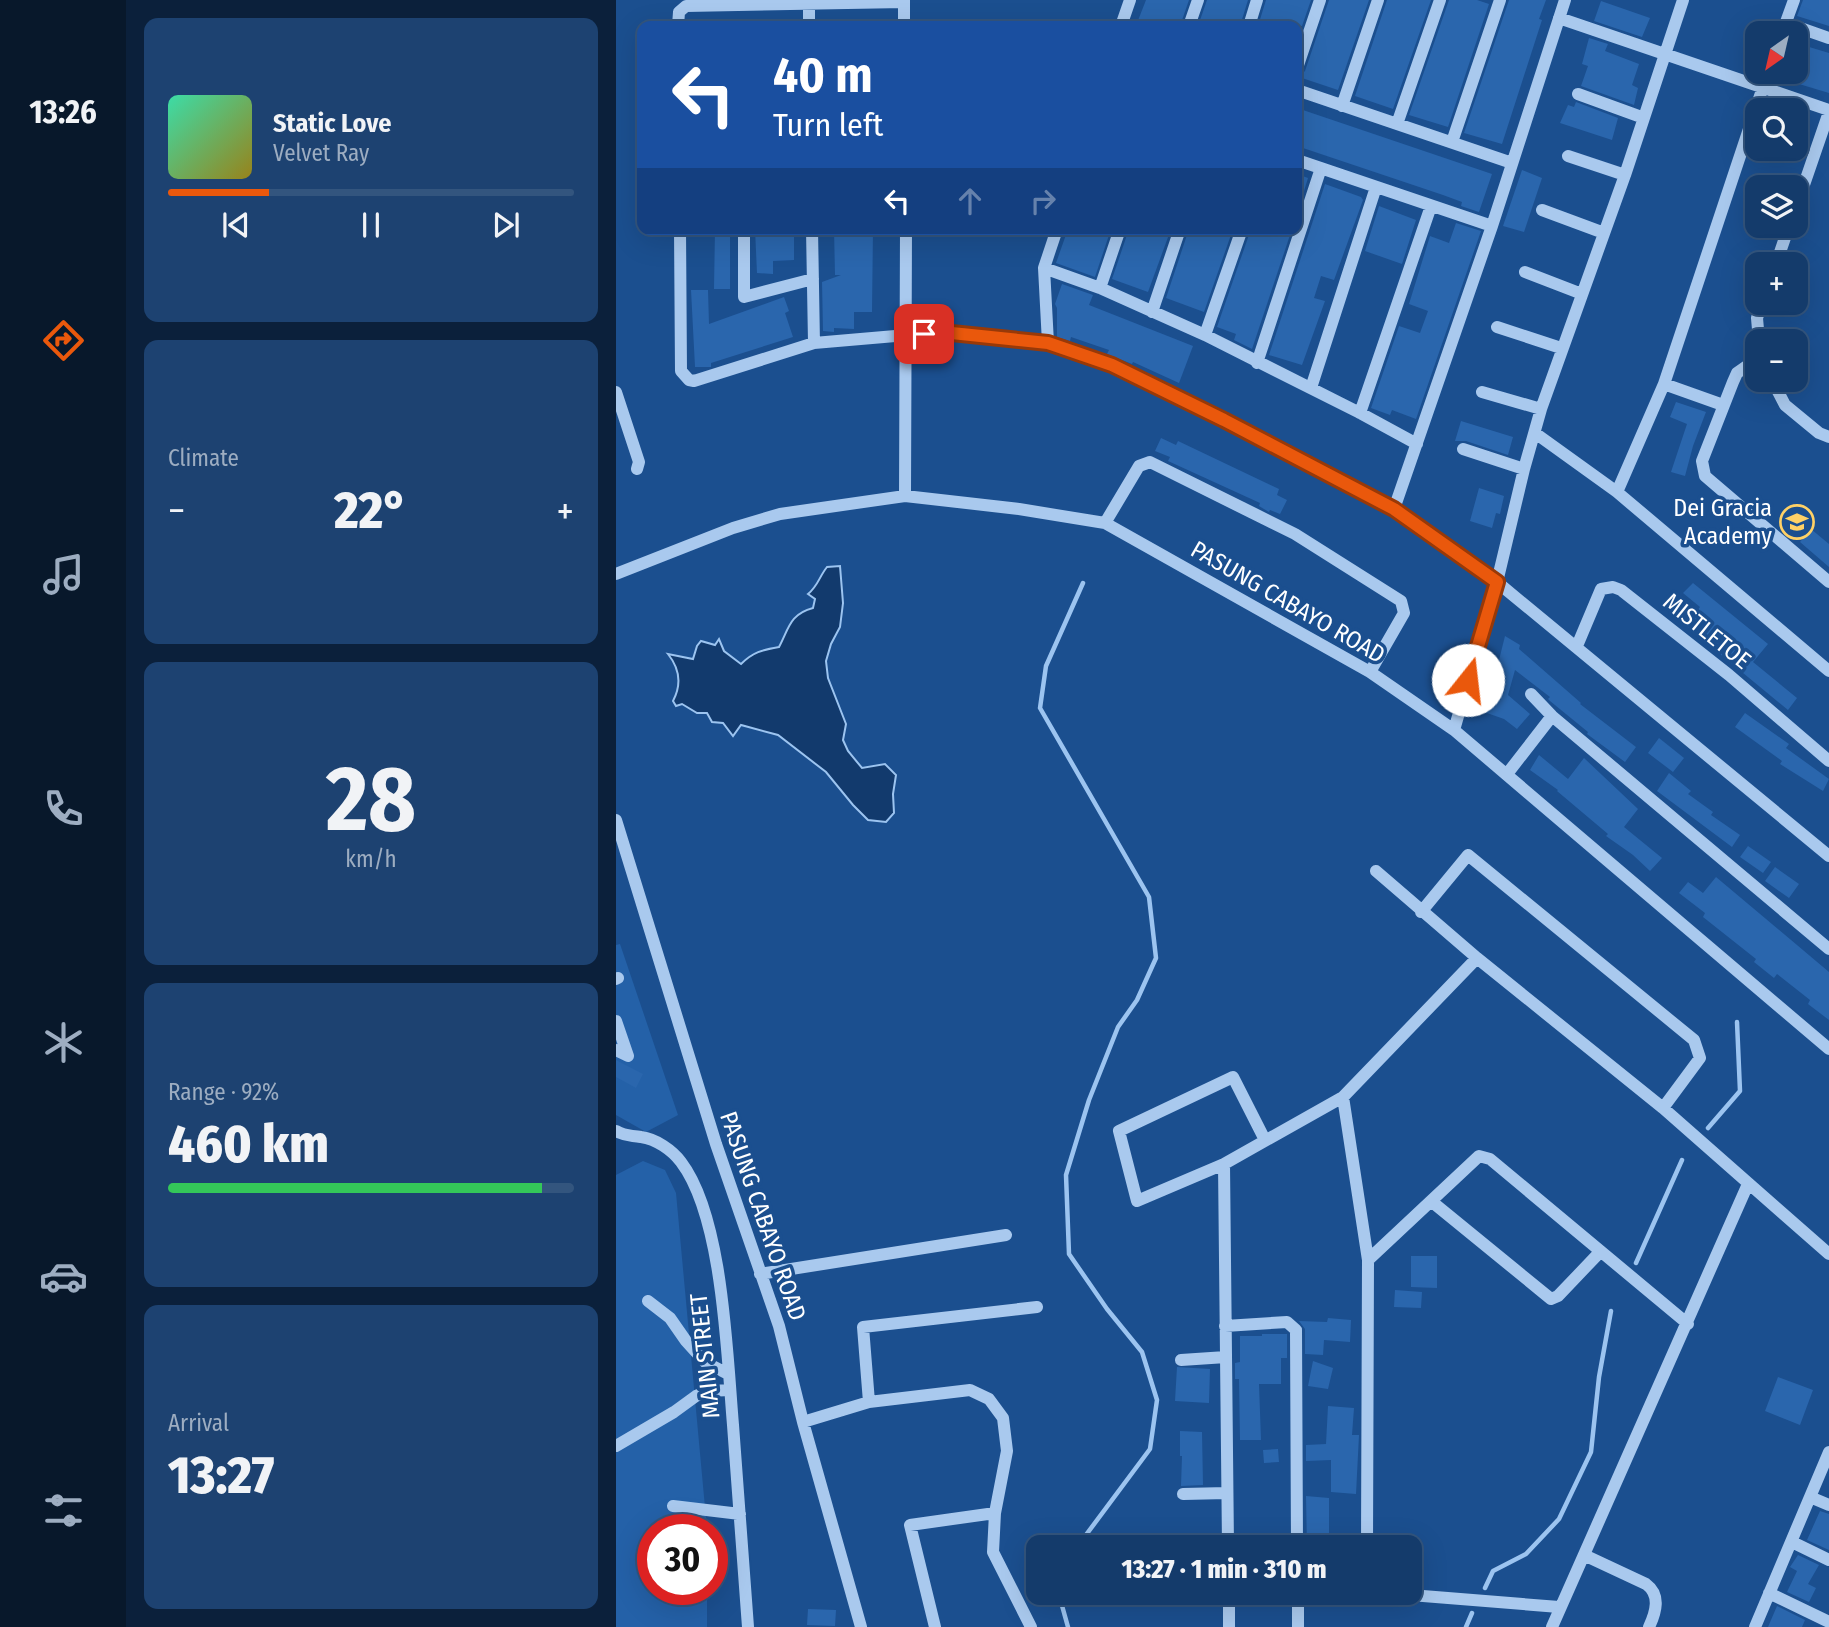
<!DOCTYPE html>
<html lang="en">
<head>
<meta charset="utf-8">
<style>
	:root { --surface:#143b6b; --page:#1d4271; --text:#f1f3f6; --muted:#9dadc1; --line:#33557e; --accent:#ea580c }
	body { margin:0; font-family:"Fira Sans Condensed",sans-serif; background:var(--page); color:var(--text); height:100vh; display:flex; flex-direction:column; font-size:26px; white-space:nowrap }
	* { box-sizing:border-box; margin:0 }
	p { font-size:23px; color:var(--muted) }
	.icon { flex:none; width:38px; height:38px; fill:none; stroke:currentColor; stroke-width:2; stroke-linecap:round; stroke-linejoin:round }
	.map { position:relative; flex:1; overflow:hidden }
	.details { display:flex; flex-direction:column; gap:18px; padding:18px; background:#0b203b; width:490px }
	.details>* { flex:none }
	.banner { position:absolute; left:21px; top:21px; width:665px; height:214px; border-radius:14px; box-shadow:0 7px 28px #0002,0 0 0 2px var(--line); background:#1a4fa0; color:#fff; overflow:hidden }
	.needle { width:46px; rotate:214deg }
	.buttons { position:absolute; left:1129px; top:21px; display:grid; gap:14px }
	.buttons a { display:grid; place-items:center; width:63px; height:63px; border-radius:14px; background:var(--surface); box-shadow:0 7px 28px #0002,0 0 0 2px var(--line); font-size:35px }
	.speed { position:absolute; left:21px; top:1514px; display:flex; gap:14px; font-size:35px; font-weight:700; text-align:center }
	.speed>* { display:grid; place-content:center; width:91px; height:91px; border-radius:50%; background:var(--surface); box-shadow:0 7px 28px #0002,0 0 0 2px var(--line); line-height:1 }
	.speed .limit { border:10px solid #d22; background:#fff; color:#111 }
	.pin { position:absolute; display:grid; place-items:center; width:60px; height:60px; color:#fff; margin:-30px; border-radius:14px; box-shadow:0 4px 10px #0006 }
	.me { position:absolute; width:77px; margin:-38px; rotate:16deg; stroke-linejoin:round; filter:drop-shadow(0 0 5px #0008) }
	.turn { display:flex; align-items:center; gap:24px; height:147px; padding:0 21px; font-size:32px }
	.turn .icon { width:91px; height:91px; stroke-width:2.5 }
	.turn b { display:block; font-size:49px; line-height:60px }
	.lanes { display:flex; align-items:center; height:66px; padding:0 21px; background:#0003; justify-content:center; gap:35px; direction:ltr }
	.lanes .off { opacity:.35 }
	.big { font-size:52px; font-weight:800; line-height:1.1 }
	.details .tile { flex:1; display:flex; flex-direction:column; justify-content:center; gap:10px; min-width:0; padding:0 24px; border-radius:14px; background:var(--page) }
	.details .dial { align-items:center; gap:0 }
	.dial b { font-size:91px; line-height:1 }
	.song { display:flex; align-items:center; gap:21px }
	.cover { width:84px; height:84px; border-radius:10px; background:linear-gradient(135deg,hsl(160 70% 55%),hsl(50 70% 35%)) }
	.played { height:7px; border-radius:4px; background:linear-gradient(90deg,var(--accent) 25%,var(--line) 25%) }
	.keys { display:flex; justify-content:space-around; direction:ltr }
	.heat { display:flex; justify-content:space-between; align-items:center; font-size:38px; direction:ltr }
	.charge { height:10px; border-radius:5px; background:linear-gradient(90deg,#34c759 92%,var(--line) 0) }
	.trip { position:absolute; left:410px; top:1535px; width:396px; height:70px; border-radius:14px; background:var(--surface); box-shadow:0 7px 28px #0002,0 0 0 2px var(--line); font-weight:800; line-height:70px; text-align:center }
	main { display:flex; flex:1; min-height:0 }
	.dock { display:flex; flex-direction:column; width:126px; justify-content:space-around; align-items:center; background:#08182b; color:var(--muted) }
	.dock .icon { width:49px; height:49px }
	.dock .current { color:var(--accent) }
	.dock b { font-size:32px; color:var(--text) }
	.map>svg:first-child { display:block }
	.green { fill:#2461a8 }
	.water { fill:#123a6d; stroke:#9cc4f0; stroke-width:2 }
	.lines { fill:none; stroke-linecap:round; stroke-linejoin:round }
	.stream { stroke:#9cc4f0; stroke-width:4.5 }
	.building { fill:#2a66ad }
	.minor { stroke:#a9c9ee; stroke-width:12 }
	.route-casing { stroke:#983908; stroke-width:18 }
	.route { stroke:#ea580c; stroke-width:12 }
	.labels { text-anchor:middle; stroke-width:7; stroke-linejoin:round; paint-order:stroke }
	.poi-label { font-size:24px; fill:#fff; stroke:#1b4f8f; text-anchor:end }
	.street-label { font-size:24px; fill:#fff; stroke:#1b4f8f }
</style>
</head>
<body>
<main>
<nav class="dock">
<b>13:26</b>
<svg class="icon current" aria-label="directions" viewBox="0 0 24 24"><path d="M12 3l9 9-9 9-9-9zM9 14v-3h6M13 9l2 2-2 2"/></svg>
<svg class="icon" aria-label="music" viewBox="0 0 24 24"><path d="M9 18V5l10-2v13"/><circle cx="6" cy="18" r="3"/><circle cx="16" cy="16" r="3"/></svg>
<svg class="icon" aria-label="phone" viewBox="0 0 24 24"><path d="M5 4h4l2 5-3 2q2 4 5 5l2-3 5 2v4C11 20 4 13 5 4z"/></svg>
<svg class="icon" aria-label="climate" viewBox="0 0 24 24"><path d="M12 3v18M4 7l16 10M4 17L20 7"/></svg>
<svg class="icon" aria-label="car" viewBox="0 0 24 24"><path d="M5 17H2v-5l4-1 3-4h7l3 4 3 1v5h-3M9 17h6M6 11h13"/><circle cx="7" cy="17" r="2"/><circle cx="17" cy="17" r="2"/></svg>
<svg class="icon" aria-label="filters" viewBox="0 0 24 24"><path d="M4 7h16M4 17h16"/><circle cx="9" cy="7" r="2"/><circle cx="15" cy="17" r="2"/></svg>
</nav>
<section class="details">
<div class="tile">
<div class="song"><i class="cover"></i><div><b>Static Love</b><p>Velvet Ray</p></div></div>
<div class="played"></div>
<div class="keys"><svg class="icon" aria-label="previous" viewBox="0 0 24 24"><path d="M18 5L8 12l10 7zM5 5v14"/></svg><svg class="icon" aria-label="pause" viewBox="0 0 24 24"><path d="M8 5v14M16 5v14"/></svg><svg class="icon" aria-label="next" viewBox="0 0 24 24"><path d="M6 5l10 7-10 7zM19 5v14"/></svg></div>
</div>
<div class="tile"><p>Climate</p>
<div class="heat"><a>−</a><b class="big">22°</b><a>+</a></div>
</div>
<div class="tile dial"><b>28</b><p>km/h</p></div>
<div class="tile"><p>Range · 92%</p><b class="big">460 km</b><div class="charge"></div></div>
<div class="tile"><p>Arrival</p><b class="big">13:27</b></div>
</section>
<div class="map">
<svg width="1213" height="1627" viewBox="0 0 1213 1627">
	<rect width="100%" height="100%" fill="#1b4f8f"/>
	<path class="green" d="M4,944l58,171 -32,17 -30,-17v-170z
		M27,1161l22,9 11,23 31,336 -54,1v59h47l7,10v28h-91v-452z"/>
	<path class="water" d="M224,566l3,37 -3,24 -9,17 -5,17 2,17 18,46 -3,16 5,11 14,17 23,-4 11,11 -3,19 1,19 -8,9 -18,-2 -15,-15 -27,-33 -48,-37 -37,-10 -8,11 -10,-13 -11,-1 -5,-9h-10l-15,-9 -6,2 -3,-5c9,-17 7,-32 -5,-47l25,5 4,-13 4,-5 14,4 4,-6 5,12 17,13c12,-12 21,-14 38,-17 10,-19 11,-33 34,-39l2,-9 -7,-5c10,-8 11,-17 19,-27z"/>
	<g class="lines">
		<path class="stream" d="M1092,1128l32,-37 -3,-69
			M1020,1263l46,-103
			M461,1547l73,-98 7,-49 -15,-48 -35,-43 -38,-55 -3,-79 23,-75 29,-73 19,-27 19,-42 -7,-61 -109,-189 6,-42 37,-83
			M869,1588l8,-17 33,-17 33,-35 32,-67 8,-75 12,-66
			M447,1592l-2,10 7,25
			M850,1627l6,-14"/>
	</g>
	<path class="building" d="M530,0h43l-9,26h-35l-8,-3z
		M591,0h41l-8,26h-16l-9,-3 -2,3h-15z
		M650,0h45l-9,26h-44z
		M713,0h40l-31,90 -39,-13 6,-6z
		M771,0h44l-38,109 -38,-13z
		M833,0h28l12,4 -41,123 -39,-12z
		M893,0h37l-7,19 3,1 -40,124 -38,-11z
		M1187,0h26v26l-32,-10z
		M985,1l49,17 -8,19 -48,-16z
		M973,38l19,6 -3,7 34,13 -7,21 6,3 -4,17 -53,-19 7,-20 -6,-2z
		M1180,43l33,10v40l-40,-12 3,-9h4z
		M960,102l42,16 -6,22 -52,-17 8,-18 6,2z
		M681,108l195,66 -13,38 -18,-6 1,-4 -19,-7 -146,-49z
		M906,170l20,8 -18,54 -21,-6z
		M681,174l11,4 -11,36z
		M709,184l36,13 2,3 -29,80 -13,-4 -7,22 11,3 -23,64 -33,-10z
		M763,206l37,14 -14,44 -37,-13z
		M840,223l25,8 -65,188 -24,-9 -2,5 -19,-7 28,-82 21,7 8,-22 -19,-7 21,-68 19,7z
		M99,229h15v60h-16z
		M139,229h39v31l-21,1v13l-16,-1z
		M218,229h39l-1,83h-18v17l-20,-1v4l-11,-1 -1,-49 19,-7h-6z
		M452,229h43l-16,48 -39,-14z
		M513,229h42l-23,63 -36,-13z
		M573,229h44l-29,83 -38,-14z
		M635,229h41l-40,120 -18,-9 2,-6 -19,-7z
		M446,284l31,11 -4,10 104,41 -14,37 -46,-21 -1,2 -25,-10 2,-4 -38,-13 -1,4 -13,-4v-29l-2,-4z
		M75,290h17l1,34 75,-27 5,14 -4,2 8,24 -82,26v4h-16z
		M1060,402l30,10 -13,34 -8,30 -14,-4 16,-48 -17,-7z
		M845,421l52,16 -5,18 -42,-14h-11z
		M545,438l15,7 2,-4 101,48 -2,6 10,5 -7,14 -10,-4 -1,2 -10,-6 1,-3 -92,-42 2,-4 -15,-6z
		M863,488l25,8 -4,18 -4,-1 -4,15 -22,-7z
		M1195,529l18,15v23l-29,-25z
		M1077,583l75,61 -15,18 44,36 -9,12 -103,-85 15,-18 -17,-14z
		M889,636l15,9 -1,4 62,54 -1,1 56,43 -11,15 -38,-28 1,-2 -38,-31 -2,-2 2,-2 -35,-27 -7,25 22,19 -13,15 -13,-10 -20,-7 5,-18 -8,-2 7,-27 9,3z
		M1129,713l44,31 -3,4 43,31 -6,12 -43,-27 2,-3 -47,-34z
		M1043,738l25,20 -11,14 -25,-19z
		M923,755l29,24 16,-21 54,51 -14,18 38,31 -12,13 -17,-16 -27,-19 2,-2 -51,-43 1,-1 -28,-20z
		M1053,773l22,18 -3,3 25,18 -2,3 29,20 -8,12 -75,-56z
		M1132,846l23,16 -8,11 -23,-16z
		M1159,867l24,17 -10,14 -24,-17z
		M1100,877l113,95v48l-21,-16 2,-4 -33,-26 -3,4 -20,-16 2,-3 -53,-42 2,-4 -26,-20 9,-11 15,11z
		M0,1060l27,14 -7,14 -20,-11z
		M795,1256h26v32l-26,-1z
		M779,1290l27,2 -1,16 -27,-1z
		M712,1318l23,2 -1,22 -26,-2 -1,15 -18,-1v-25l-6,-8 28,1z
		M646,1334h25v24h-6v26h-22l2,56h-21l-1,-61h-4v-16l5,-1v-26h22z
		M697,1361l20,7 -5,21 -20,-3z
		M561,1367l33,2 -1,34 -34,-2z
		M1162,1377l35,13 -13,35 -35,-14z
		M712,1406l26,2 -2,27h7l-3,59 -25,-2v-32l-25,1v-16l20,-1z
		M564,1431l22,1 1,53 -22,1 1,-30h-2z
		M662,1449l1,13 -15,1 -1,-13z
		M690,1496l23,2v49h-22z
		M1204,1511l9,3v36l-22,-10z
		M1182,1555l21,10 -11,19 8,4 -7,14 -22,-10 10,-21 -7,-4z
		M1161,1606l28,14 -3,7h-34z
		M192,1609l28,1 -1,16 -28,-1z"/>
	<g class="lines">
		<path class="minor" d="M193,0v26
			M288,0v26
			M943,18l270,92
			M1170,23l43,15
			M62,26l1,-14 7,-6 218,-4
			M505,26l9,-26
			M573,26l9,-26
			M633,26l8,-26
			M1166,33l12,-33
			M681,68l23,-68
			M681,90l215,73
			M962,94l66,24
			M726,106l36,-106
			M781,124l43,-124
			M836,142l48,-142
			M952,156l57,19
			M681,160l195,66
			M1180,208l33,-96
			M926,210l62,23
			M64,229l1,142 8,9 5,1 120,-38 128,-11 106,11 64,22 112,55 170,89 103,73 332,274
			M128,229v68l69,-18
			M196,229l2,114
			M1160,264l13,-38
			M428,268l56,20 105,47 155,78 57,31
			M909,272l57,22
			M484,288l20,-59
			M536,312l28,-83
			M881,327l64,21
			M589,335l37,-106
			M1143,341l-2,-23 5,-15
			M432,343l-4,-75 13,-39
			M1141,359l-20,14 -4,9 -31,79 3,15 124,106
			M641,363l64,-195
			M1156,380l13,25 34,28 10,4
			M1048,384l59,21
			M695,388l65,-201
			M0,392l23,70 -2,7
			M866,392l59,17
			M744,413l71,-207
			M919,433l82,59 212,179
			M847,449l61,20
			M1001,492l47,-108 104,-312
			M289,496l1,-267
			M778,509l98,-283 73,-226
			M489,523l34,-57 11,-4 145,72 106,67 3,12 -34,59
			M0,574l117,-46 47,-14 125,-18 114,13 86,14 265,149 84,58 375,319
			M961,646l24,-57 12,-2 8,3 108,85 100,86
			M915,694l21,22 277,233
			M838,730l43,-148 27,-113 17,-60 84,-234 58,-175
			M891,774l45,-58
			M0,820l100,324 63,182 24,96 58,205
			M760,871l101,87 186,150 166,146
			M805,912l47,-57 226,185 6,18 -37,50
			M0,979l2,-1
			M0,1021l12,35 -12,-6
			M727,1097l25,163 -1,287
			M0,1131c10,6 15,4 25,6 15,2 31,13 40,25 42,55 46,193 52,263 5,68 10,135 15,202
			M649,1140l-32,-63 -114,54 18,70 87,-37 119,-67 134,-139
			M608,1164l4,383
			M815,1201l120,98 7,-3 42,-44
			M752,1260l111,-104 11,3 198,165
			M144,1274l246,-39
			M32,1301l22,17 16,23 19,21 23,12
			M609,1326l62,-4 9,8 1,217
			M565,1360l45,-3
			M253,1402l-6,-75 174,-20
			M187,1422l66,-20 101,-12 19,9 14,19 4,33 -12,62 -2,39 38,75
			M0,1446l58,-34 22,-16 11,-5 23,-1
			M567,1494l44,-1
			M1194,1497l19,8
			M57,1506l67,8
			M1176,1542l37,18
			M968,1555l62,29c15,11 10,28 3,43
			M613,1592v35
			M682,1592v35
			M757,1592l186,15
			M1153,1593l60,29
			M319,1627l-25,-102 85,-12
			M936,1627l196,-443
			M1139,1627l74,-175"/>
	</g>
	<g class="lines">
		<g class="route-casing">
			<path id="route" d="M308,334l18,-2 106,11 64,22 112,55 170,89 103,73 -29,98"/>
		</g>
		<use href="#route" class="route"/>
	</g>
	<defs>
		<g id="school-ring" transform="scale(1.75)"><circle r="9.5" fill="#1b4f8f" stroke="#ffd166" stroke-width="1.5"/><path d="M0-5L7-2L0 1L-7-2ZM-4 1L0 2.5L4 1V4Q0 6-4 4Z" fill="#ffd166"/></g>
	</defs>
	<g fill-rule="evenodd">
		<use href="#school-ring" x="1181" y="522"/>
	</g>
	<g class="labels">
		<g class="poi-label">
			<text x="1156" y="516">Dei Gracia<tspan x="1156" dy="28">Academy</tspan></text>
		</g>
		<g class="street-label">
			<text transform="translate(672 602) rotate(30)" y="8">PASUNG CABAYO ROAD</text>
			<text transform="translate(1091 631) rotate(39)" y="8">MISTLETOE</text>
			<text transform="translate(147 1216) rotate(71)" y="8">PASUNG CABAYO ROAD</text>
			<text transform="translate(89 1356) rotate(-96)" y="8">MAIN STREET</text>
		</g>
	</g>
</svg>
<div class="buttons">
<a><svg class="needle" viewBox="-14 -14 28 28"><path d="M0-13l5 13h-10z" fill="#e53935"/><path d="M0 13l5-13h-10z" fill="#9dadc1"/></svg></a>
<a><svg class="icon" aria-label="search" viewBox="0 0 24 24"><circle cx="10" cy="10" r="6"/><path d="M15 15l6 6"/></svg></a>
<a><svg class="icon" aria-label="layers" viewBox="0 0 24 24"><path d="M12 4l9 5-9 5-9-5zM3 14l9 5 9-5"/></svg></a>
<a>+</a>
<a>−</a>
</div>
<div class="speed"><div class="limit">30</div></div>
<div class="pin" style="left:308px;top:334px;background:#d93025"><svg class="icon" aria-label="arrive" viewBox="0 0 24 24"><path d="M6 21V4h12l-3 4 3 4H6"/></svg></div>
<svg class="me" style="left:852px;top:680px" viewBox="-20 -20 40 40"><circle r="19" fill="#fff"/><path d="M0-13L10 11 0 6-10 11z" fill="#ea580c"/></svg>
<div class="trip">13:27 · 1 min · 310 m</div>
<div class="banner">
<div class="turn"><svg class="icon" aria-label="left" viewBox="0 0 24 24"><path d="M17 20v-9H6M10 6l-5 5 5 5"/></svg><div><b>40 m</b>Turn left</div></div>
<div class="lanes"><svg class="icon" aria-label="left" viewBox="0 0 24 24"><path d="M17 20v-9H6M10 6l-5 5 5 5"/></svg><svg class="icon off" aria-label="ahead" viewBox="0 0 24 24"><path d="M12 20V5M6 11l6-6 6 6"/></svg><svg class="icon off" aria-label="right" viewBox="0 0 24 24"><path d="M7 20v-9h11M14 6l5 5-5 5"/></svg></div>
</div>
</div>
</main>
</body>
</html>
